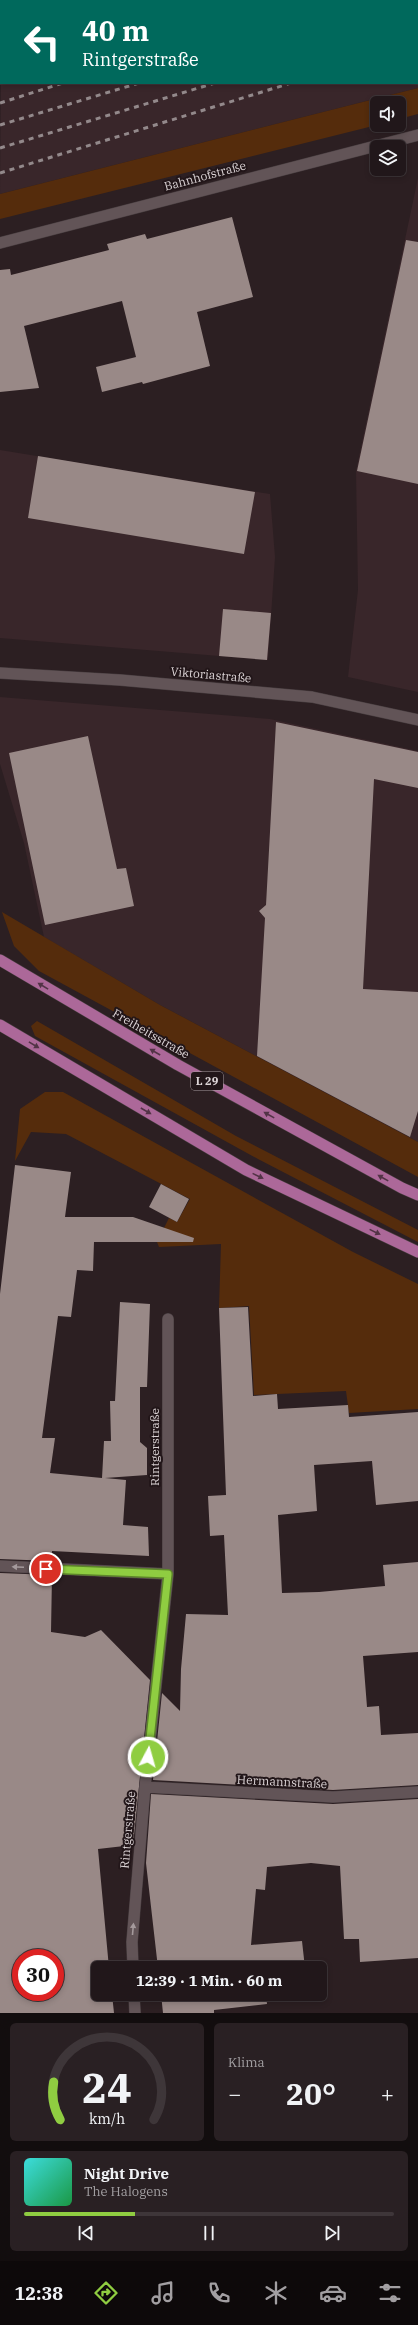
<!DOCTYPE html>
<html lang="de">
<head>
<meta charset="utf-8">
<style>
	:root { --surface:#21171a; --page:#292023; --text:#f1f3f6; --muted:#a29fa2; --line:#3e3639; --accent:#8fcd41 }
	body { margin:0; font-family:"IBM Plex Serif",serif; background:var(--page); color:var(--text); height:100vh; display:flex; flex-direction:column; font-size:15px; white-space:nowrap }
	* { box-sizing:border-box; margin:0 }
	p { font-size:13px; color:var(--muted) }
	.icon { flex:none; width:22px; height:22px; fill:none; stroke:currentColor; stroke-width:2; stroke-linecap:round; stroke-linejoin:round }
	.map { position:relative; height:2013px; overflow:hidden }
	.panel { display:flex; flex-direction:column; gap:10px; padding:10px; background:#120d0e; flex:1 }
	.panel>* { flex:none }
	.top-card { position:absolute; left:0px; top:0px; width:418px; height:84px; box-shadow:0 2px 6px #0003,0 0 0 1px var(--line); background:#00695c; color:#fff; overflow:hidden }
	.controls { position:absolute; left:370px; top:96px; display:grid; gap:8px }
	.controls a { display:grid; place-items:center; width:36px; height:36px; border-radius:6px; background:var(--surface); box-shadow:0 2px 6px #0003,0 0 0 1px var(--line); font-size:20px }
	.speed { position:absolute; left:12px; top:1949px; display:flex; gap:8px; font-size:20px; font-weight:700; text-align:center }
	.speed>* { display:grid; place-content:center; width:52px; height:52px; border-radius:50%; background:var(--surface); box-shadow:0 2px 6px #0003,0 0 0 1px var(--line); line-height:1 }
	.speed .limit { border:6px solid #d22; background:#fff; color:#111 }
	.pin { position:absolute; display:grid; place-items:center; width:34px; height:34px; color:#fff; margin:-17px; border:2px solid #fff; border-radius:50%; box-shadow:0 1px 4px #0007 }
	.me { position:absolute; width:44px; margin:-22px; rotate:6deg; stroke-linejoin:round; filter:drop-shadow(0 0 3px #0008) }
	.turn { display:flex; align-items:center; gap:14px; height:84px; padding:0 16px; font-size:18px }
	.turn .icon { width:52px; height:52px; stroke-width:2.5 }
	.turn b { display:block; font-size:28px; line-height:34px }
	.big { font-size:30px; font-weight:700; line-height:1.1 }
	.panel .card { flex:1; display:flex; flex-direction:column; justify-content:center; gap:6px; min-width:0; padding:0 14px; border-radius:6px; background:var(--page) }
	.panel .dial { align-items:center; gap:0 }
	.dial svg { height:104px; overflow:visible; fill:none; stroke:var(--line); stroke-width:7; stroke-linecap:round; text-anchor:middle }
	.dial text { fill:var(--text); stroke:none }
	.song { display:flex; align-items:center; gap:12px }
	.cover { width:48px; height:48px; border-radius:6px; background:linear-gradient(135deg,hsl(180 70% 55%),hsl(140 70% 35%)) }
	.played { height:4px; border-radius:2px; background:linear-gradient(90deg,var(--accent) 30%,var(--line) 30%) }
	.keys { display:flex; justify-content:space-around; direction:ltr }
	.heat { display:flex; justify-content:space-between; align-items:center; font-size:22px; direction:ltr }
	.panel .tiles { flex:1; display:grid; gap:10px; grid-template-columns:1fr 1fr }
	.card:last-child { grid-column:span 2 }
	.trip { position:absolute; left:91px; top:1961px; width:236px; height:40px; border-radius:6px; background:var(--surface); box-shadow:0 2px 6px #0003,0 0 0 1px var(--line); font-weight:700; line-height:40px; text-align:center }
	.dock { display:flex; height:64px; justify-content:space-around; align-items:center; background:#0d090a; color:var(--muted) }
	.dock .icon { width:28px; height:28px }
	.dock .on { color:var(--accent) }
	.dock b { font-size:18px; color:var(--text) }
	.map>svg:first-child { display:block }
	.built { fill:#39262a }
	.green { fill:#552c0c }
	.building { fill:#998987; fill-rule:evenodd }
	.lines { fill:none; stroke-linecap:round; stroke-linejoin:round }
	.minor-casing { stroke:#483e40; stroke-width:12 }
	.primary-casing { stroke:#483e40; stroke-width:12 }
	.minor { stroke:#625457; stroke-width:11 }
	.primary { stroke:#ac6899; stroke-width:11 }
	.rail { stroke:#93898b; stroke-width:3; stroke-dasharray:5 5; stroke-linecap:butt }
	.oneway { fill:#523346 }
	.oneway2 { fill:#a59a9c }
	.route-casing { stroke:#5d852a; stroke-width:10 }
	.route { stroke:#8fcd41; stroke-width:7 }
	.labels { text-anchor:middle; stroke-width:4; stroke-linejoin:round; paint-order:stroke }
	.shield { fill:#221619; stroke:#a49a9d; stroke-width:1 }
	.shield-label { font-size:11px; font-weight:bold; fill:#dbd3d5 }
	.street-label { font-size:12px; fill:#dbd3d5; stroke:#221619 }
</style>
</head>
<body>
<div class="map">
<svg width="418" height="2013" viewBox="0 0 418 2013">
	<rect width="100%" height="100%" fill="#2c1f22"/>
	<path class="built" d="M197,0h221v88l-418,106 1,-133v22h416v-82h-224z
		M418,178v514l-70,-15 10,-87 -2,-119z
		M0,450l270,44 5,63 -7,103 -268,-22z
		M0,697l270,22 148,32v391l-258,-137 -116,-68 -20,-94 -24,-79z"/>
	<path class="green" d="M6,0h191l-193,1z
		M418,88v26l-19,5v-16h-22v22l-377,94v-25z
		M2,912l158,93 258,137v35l-379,-206 -25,-25z
		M37,1021l199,115 182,94v12l-160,-83 -223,-123 -4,-10z
		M45,1092h18l290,160 65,32v125l-69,4 -3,-22 -92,4 -5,-89 -30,2 2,-64 -62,3 -2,-5 12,-24 8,4 13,-23 -124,-65 -35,-2 -16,29 5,-52z"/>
	<path class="building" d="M232,217l21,80 -56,15 13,54 -67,18 -1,-2 -40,10 -6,-25 40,-10 -14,-56 -98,25 15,62 -39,4v-122l10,-1 1,6 98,-25 -2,-6 38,-10 2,5z
		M406,240l12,2v242l-61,-13z
		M38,456l217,36 -11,62 -216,-36z
		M223,609l48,4 -4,47 -48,-4z
		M276,722l142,30v36l-44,-9 -11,210 55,3v119l-8,26 -153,-81 8,-138 -6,-7 7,-6z
		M88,736l29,133 9,-1 8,38 -89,19 -36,-172z
		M15,1165l56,7 -6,45h68l61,21 -1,4h-99l-1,29 -16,-1 -6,47 -13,-1 -16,122h13l-5,35 52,5 2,-37h7l-1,-40h5l5,-99 30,2 -3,83h-7v55l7,6v27l-42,3 21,2 -3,45 25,2 1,29 -97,-5v10l-52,-2v-265z
		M161,1184l28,15 -12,23 -28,-15z
		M248,1307l5,89 24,-2 1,15 70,-4 1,12 69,-5v89l-42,4 -4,-44 -58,4 3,46 -39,4 4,78 37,-1 66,-6 -2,-21 35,-3v90l-55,4 4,51 12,-1 2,29 37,-2v52l-85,5 -180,-10 9,-87 18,18 1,-42 5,-55 42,1 -4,-80 -14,1 -2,-40 18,-1 -7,-187z
		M0,1573l52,2 -1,57 34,5 16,-7 49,50 -17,165 -35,4 11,119h-11v26h14l2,19h-114zM21,1958h34v34h-34z
		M151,1794l182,10 85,-5v159l-58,4 -1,-23h-15l-4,-73 -29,-3 -44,4 -2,23 -9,-1 -5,56 51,-4 3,27h-147l-12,-105z
		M161,1994h105l1,10 -53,6v3h-51z"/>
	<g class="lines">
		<g class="minor-casing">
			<path id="minor" d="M0,243l418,-108
				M0,673l120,7 192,17 106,23
				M0,1566l168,8
				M145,1787l188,10 85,-5
				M133,1968l-1,-26 13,-155 23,-213v-255
				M134,1994l1,19"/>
		</g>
		<g class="primary-casing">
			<path id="primary" d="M0,960l178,105 224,123 16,7
				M0,1025l246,145 172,82"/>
		</g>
		<use href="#minor" class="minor"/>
		<use href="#primary" class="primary"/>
		<path class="rail" d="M328,1l3,-1
			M404,1l3,-1
			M417,21h1
			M417,44h1
			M0,103l63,-20
			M0,125l139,-42
			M0,148l215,-65
			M0,173l291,-90"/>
	</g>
	<defs><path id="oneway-solid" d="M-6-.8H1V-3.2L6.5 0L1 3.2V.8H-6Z"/></defs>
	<g class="oneway">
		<use href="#oneway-solid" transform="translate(43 986) rotate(-149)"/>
		<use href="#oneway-solid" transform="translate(34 1045) rotate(31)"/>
		<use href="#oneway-solid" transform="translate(155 1052) rotate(-150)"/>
		<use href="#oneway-solid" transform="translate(146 1111) rotate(30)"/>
		<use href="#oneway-solid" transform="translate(269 1115) rotate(-151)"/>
		<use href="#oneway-solid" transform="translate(258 1176) rotate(26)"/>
		<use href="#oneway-solid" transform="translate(383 1178) rotate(-151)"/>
		<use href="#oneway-solid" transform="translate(375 1232) rotate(26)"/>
	</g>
	<g class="oneway2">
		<use href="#oneway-solid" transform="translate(18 1567) rotate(-177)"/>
		<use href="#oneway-solid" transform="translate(133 1929) rotate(-85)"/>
	</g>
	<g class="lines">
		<g class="route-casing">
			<path id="route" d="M46,1569l122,5 -20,183"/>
		</g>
		<use href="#route" class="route"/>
	</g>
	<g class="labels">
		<rect class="shield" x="191" y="1072" width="32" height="18" rx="3"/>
		<g class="shield-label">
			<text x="207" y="1085">L 29</text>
		</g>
		<g class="street-label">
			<text transform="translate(205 176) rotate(-15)" y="4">Bahnhofstraße</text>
			<text transform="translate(211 675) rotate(5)" y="4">Viktoriastraße</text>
			<text transform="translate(151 1034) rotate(30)" y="4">Freiheitsstraße</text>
			<text transform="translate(155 1447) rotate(-90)" y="4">Rintgerstraße</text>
			<text transform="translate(282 1782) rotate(3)" y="4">Hermannstraße</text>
			<text transform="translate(128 1830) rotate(-85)" y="4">Rintgerstraße</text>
		</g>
	</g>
</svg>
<div class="controls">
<a><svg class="icon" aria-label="sound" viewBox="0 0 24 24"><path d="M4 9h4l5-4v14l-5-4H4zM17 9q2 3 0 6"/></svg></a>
<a><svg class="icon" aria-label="layers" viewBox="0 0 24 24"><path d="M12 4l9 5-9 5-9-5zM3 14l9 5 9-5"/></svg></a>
</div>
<div class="speed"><div class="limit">30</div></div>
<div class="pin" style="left:46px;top:1569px;background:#d93025"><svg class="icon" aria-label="arrive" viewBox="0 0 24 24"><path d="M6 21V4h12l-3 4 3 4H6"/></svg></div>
<svg class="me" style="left:148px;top:1757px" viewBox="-20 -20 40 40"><circle r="17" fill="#8fcd41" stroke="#fff" stroke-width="3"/><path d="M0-11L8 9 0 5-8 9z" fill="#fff"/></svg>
<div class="trip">12:39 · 1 Min. · 60 m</div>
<div class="top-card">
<div class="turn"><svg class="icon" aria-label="left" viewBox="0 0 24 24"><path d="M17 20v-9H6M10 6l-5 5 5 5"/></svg><div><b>40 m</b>Rintgerstraße</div></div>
</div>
</div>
<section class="panel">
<div class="tiles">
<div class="card dial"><svg viewBox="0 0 100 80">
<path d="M14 69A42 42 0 1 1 86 69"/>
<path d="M14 69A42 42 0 0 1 9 40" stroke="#8fcd41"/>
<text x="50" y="56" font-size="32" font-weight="700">24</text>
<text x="50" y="72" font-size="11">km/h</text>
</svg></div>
<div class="card"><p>Klima</p>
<div class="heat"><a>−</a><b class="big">20°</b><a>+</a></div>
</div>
<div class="card">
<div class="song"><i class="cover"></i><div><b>Night Drive</b><p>The Halogens</p></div></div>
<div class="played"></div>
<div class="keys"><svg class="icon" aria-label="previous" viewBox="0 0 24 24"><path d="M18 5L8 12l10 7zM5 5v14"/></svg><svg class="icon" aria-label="pause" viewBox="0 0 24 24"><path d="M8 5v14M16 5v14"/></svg><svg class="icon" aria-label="next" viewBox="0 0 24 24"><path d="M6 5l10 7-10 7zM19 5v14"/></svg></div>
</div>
</div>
</section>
<nav class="dock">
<b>12:38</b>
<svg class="icon on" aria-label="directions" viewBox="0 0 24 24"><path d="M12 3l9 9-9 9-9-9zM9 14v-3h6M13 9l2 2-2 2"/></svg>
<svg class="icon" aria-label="music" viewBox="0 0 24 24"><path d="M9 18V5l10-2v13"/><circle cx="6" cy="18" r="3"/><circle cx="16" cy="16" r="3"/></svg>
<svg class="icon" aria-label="phone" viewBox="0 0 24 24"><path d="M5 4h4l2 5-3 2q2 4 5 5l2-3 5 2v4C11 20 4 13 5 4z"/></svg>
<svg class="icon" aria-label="climate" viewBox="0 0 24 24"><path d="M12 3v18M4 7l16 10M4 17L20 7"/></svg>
<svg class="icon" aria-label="car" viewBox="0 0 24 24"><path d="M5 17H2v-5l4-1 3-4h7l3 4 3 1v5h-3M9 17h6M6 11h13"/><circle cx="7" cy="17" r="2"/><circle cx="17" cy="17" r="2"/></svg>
<svg class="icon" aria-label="filters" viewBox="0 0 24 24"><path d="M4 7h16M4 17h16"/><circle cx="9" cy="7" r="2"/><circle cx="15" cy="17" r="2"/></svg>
</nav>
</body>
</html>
